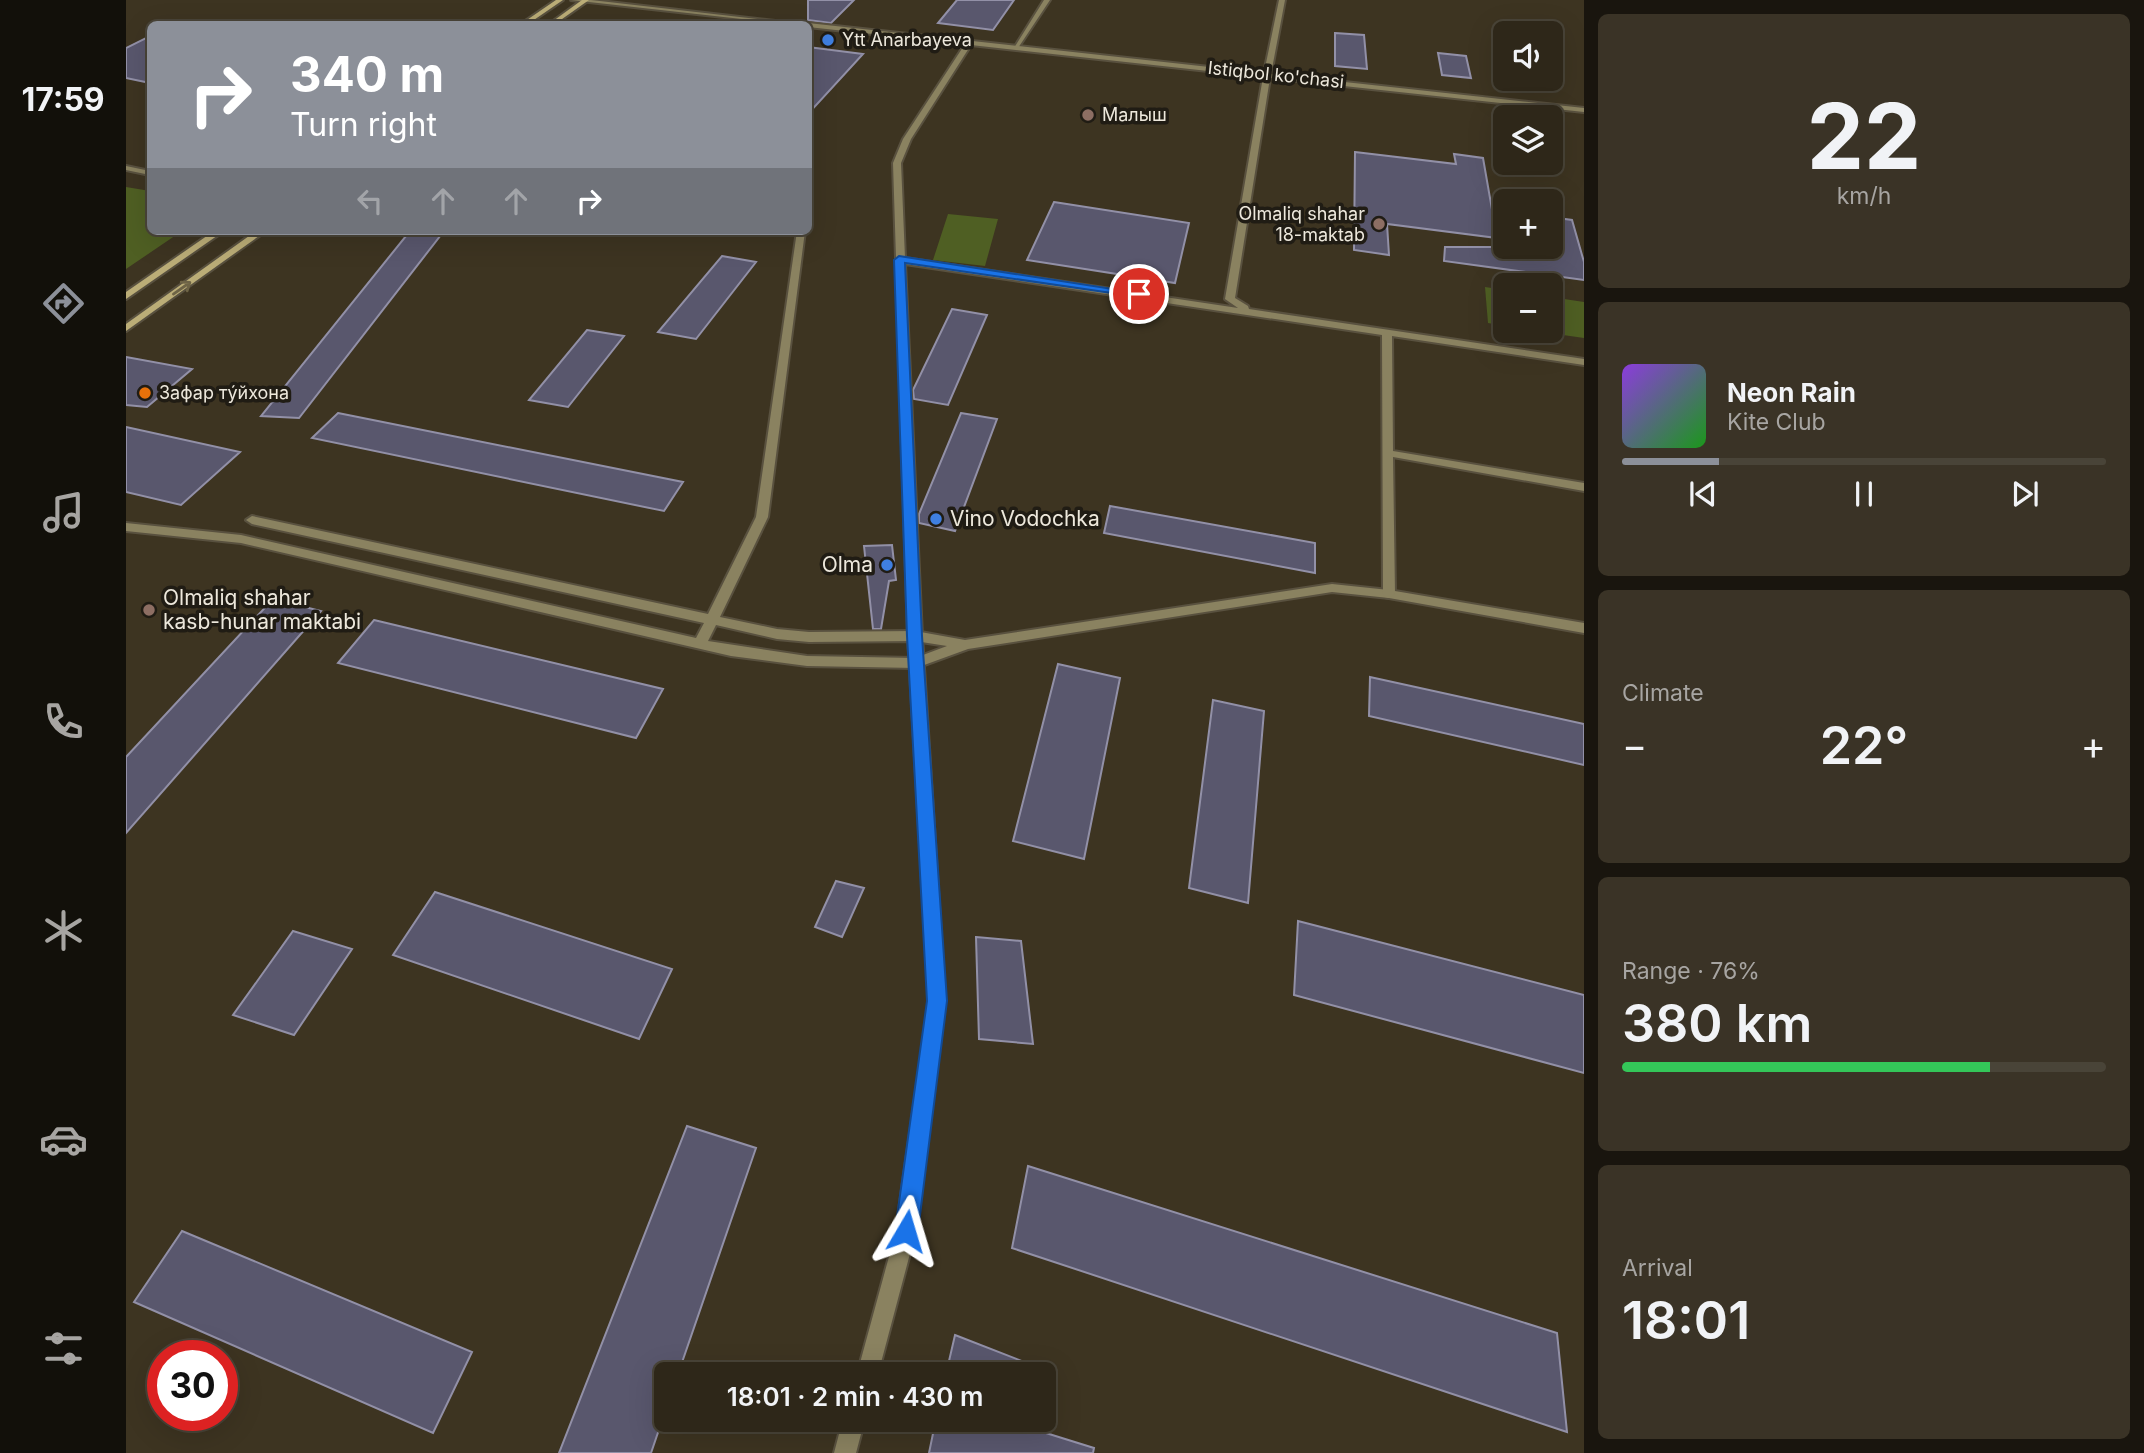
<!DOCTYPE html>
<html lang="en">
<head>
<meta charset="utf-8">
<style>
	:root { --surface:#2e2719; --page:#3a3326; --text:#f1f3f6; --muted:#a7a5a2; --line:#494438; --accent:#8c9099 }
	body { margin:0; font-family:Inter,sans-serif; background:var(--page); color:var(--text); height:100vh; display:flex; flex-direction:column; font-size:26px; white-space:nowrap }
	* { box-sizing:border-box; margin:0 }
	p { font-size:23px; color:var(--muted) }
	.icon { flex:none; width:38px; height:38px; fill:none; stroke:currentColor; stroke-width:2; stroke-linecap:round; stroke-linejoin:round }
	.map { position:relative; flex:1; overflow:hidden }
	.details { display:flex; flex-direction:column; gap:14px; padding:14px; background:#19150e; width:560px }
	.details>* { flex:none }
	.banner { position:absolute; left:21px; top:21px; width:665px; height:214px; border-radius:10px; box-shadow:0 7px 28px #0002,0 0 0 2px var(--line); background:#8c9099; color:#fff; overflow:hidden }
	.tools { position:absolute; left:1367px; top:21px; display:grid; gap:14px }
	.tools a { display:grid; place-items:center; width:70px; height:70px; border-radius:10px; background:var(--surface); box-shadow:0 7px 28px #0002,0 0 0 2px var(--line); font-size:35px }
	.speed { position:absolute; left:21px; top:1340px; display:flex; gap:14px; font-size:35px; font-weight:700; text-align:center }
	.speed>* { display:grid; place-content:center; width:91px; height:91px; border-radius:50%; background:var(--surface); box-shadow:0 7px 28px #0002,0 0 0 2px var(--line); line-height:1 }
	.speed .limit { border:10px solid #d22; background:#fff; color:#111 }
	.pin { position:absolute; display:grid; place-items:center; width:60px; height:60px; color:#fff; margin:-30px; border:4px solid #fff; border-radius:50%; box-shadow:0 2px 7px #0007 }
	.me { position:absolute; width:77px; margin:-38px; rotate:7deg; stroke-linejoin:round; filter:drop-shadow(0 0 5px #0008) }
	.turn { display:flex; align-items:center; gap:24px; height:147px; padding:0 28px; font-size:32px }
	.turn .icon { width:91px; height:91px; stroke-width:2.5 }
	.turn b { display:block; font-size:49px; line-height:60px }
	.lanes { display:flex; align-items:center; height:66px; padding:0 28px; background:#0003; justify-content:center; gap:35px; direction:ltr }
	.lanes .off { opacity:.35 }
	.big { font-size:52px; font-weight:600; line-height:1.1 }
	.details .widget { flex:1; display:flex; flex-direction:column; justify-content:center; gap:10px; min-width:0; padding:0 24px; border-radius:10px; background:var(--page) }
	.details .dial { align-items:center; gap:0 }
	.dial b { font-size:91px; line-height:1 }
	.song { display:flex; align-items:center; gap:21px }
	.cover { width:84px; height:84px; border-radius:10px; background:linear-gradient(135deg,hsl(270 70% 55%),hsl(120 70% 35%)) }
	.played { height:7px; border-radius:4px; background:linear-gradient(90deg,var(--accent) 20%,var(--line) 20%) }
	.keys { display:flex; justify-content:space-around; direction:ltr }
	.heat { display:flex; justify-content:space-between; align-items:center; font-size:38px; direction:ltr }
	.charge { height:10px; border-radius:5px; background:linear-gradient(90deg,#34c759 76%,var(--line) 0) }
	.trip { position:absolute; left:528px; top:1362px; width:402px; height:70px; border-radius:10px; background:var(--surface); box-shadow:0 7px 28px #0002,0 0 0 2px var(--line); font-weight:600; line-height:70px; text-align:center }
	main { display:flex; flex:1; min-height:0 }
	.tabs { display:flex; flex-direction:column; width:126px; justify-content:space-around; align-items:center; background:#12100a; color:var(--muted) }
	.tabs .icon { width:49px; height:49px }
	.tabs .current { color:var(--accent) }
	.tabs b { font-size:32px; color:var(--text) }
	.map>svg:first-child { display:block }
	.green { fill:#4f5f23 }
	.building { fill:#59576d; stroke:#9290a7; stroke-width:2 }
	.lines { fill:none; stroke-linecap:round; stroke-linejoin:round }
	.service-casing { stroke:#59513f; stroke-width:4 }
	.minor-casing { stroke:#59513f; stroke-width:4 }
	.secondary-casing { stroke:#59513f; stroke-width:4 }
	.service { fill:#8a8260; fill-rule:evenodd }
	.minor { fill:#8a8260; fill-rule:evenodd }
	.secondary { fill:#bbad77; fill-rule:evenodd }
	.oneway { stroke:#6e6446 }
	.route { fill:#1a73e8; stroke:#114b97; stroke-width:2 }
	.shop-dot { fill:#3f7fe0; stroke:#201c14; stroke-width:2.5 }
	.education-dot { fill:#8d6e63; stroke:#201c14; stroke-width:2.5 }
	.food-dot { fill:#e8710a; stroke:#201c14; stroke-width:2.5 }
	.labels { text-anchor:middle; stroke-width:7; stroke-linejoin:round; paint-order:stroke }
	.far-poi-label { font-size:18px; fill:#ede8dc; stroke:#201c14; text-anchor:start }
	.far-street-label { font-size:18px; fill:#ede8dc; stroke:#201c14 }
	.poi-label { font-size:21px; fill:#ede8dc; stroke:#201c14; text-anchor:start }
</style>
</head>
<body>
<main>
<nav class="tabs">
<b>17:59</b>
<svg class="icon current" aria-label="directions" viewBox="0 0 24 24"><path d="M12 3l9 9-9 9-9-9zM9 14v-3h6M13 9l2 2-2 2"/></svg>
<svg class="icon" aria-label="music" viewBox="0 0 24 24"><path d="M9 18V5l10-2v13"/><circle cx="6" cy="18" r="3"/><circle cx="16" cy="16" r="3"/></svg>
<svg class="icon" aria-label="phone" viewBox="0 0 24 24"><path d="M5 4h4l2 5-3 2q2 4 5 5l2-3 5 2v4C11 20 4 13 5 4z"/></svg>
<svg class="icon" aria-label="climate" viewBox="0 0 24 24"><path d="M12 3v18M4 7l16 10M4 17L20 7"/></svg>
<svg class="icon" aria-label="car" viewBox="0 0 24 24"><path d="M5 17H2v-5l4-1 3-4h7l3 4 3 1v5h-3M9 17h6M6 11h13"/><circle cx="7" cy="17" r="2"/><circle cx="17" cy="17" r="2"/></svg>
<svg class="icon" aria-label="filters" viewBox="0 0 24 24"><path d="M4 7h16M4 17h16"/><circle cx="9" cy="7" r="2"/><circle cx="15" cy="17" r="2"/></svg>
</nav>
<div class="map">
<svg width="1458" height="1453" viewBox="0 0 1458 1453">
	<rect width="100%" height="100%" fill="#3d3421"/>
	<path class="green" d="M0,187l24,4v40h32l-56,38z
		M822,214l50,5 -13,47 -52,-6z
		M1359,287l20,3v36l-17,-3z
		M1425,297l33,5v36l-49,-7h15z"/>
	<path class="building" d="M682,0h46l-23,23 -23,-3z
		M831,0h57l-21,30 -55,-7z
		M1209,33l29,2 3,34 -32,-3z
		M24,36v47l-24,-5v-30z
		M682,47l55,7 -55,60z
		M1312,53l28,3 5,22 -29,-3z
		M1229,152l101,12 -2,-10 29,4 14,80 -110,-14 2,31 -35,-5z
		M928,202l135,21 -14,60 -148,-23z
		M1424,217l22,3 12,42v18l-140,-19 1,-14h105z
		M284,231h34l-145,187 -38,-2z
		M596,256l34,6 -60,77 -38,-7z
		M826,309l35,6 -39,90 -34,-6 -1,-9z
		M461,330l37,6 -56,71 -39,-7z
		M0,357l66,12 -45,38 -21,-2z
		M212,413l345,69 -19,29 -352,-73z
		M835,413l36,6 -42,112 -36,-8v-9z
		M0,427l114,25 -59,53 -55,-13z
		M984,506l205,37v30l-211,-40z
		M766,545l4,35 -7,1 -8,48h-8l-9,-83z
		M147,599l48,12 -195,222v-76z
		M248,620l289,69 -27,49 -298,-75z
		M932,664l62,14 -36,181 -71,-18z
		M1244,677l214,47v41l-215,-49z
		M1087,700l51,11 -16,192 -59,-15z
		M710,881l28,7 -22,49 -27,-10z
		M309,892l237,77 -33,70 -246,-84z
		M1172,921l286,74v78l-290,-78z
		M167,931l59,18 -58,86 -61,-20z
		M850,937l45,4 12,103 -54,-5z
		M561,1126l69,22 -78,226h-11v32l-16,47h-92z
		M902,1166l529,167 10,99 -555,-184z
		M56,1231l290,121 -39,81 -299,-131z
		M829,1335l95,37 -1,2h-103z
		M810,1419h82l-1,5 77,24 -1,5h-164z"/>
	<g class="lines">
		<g class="service-casing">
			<path id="service" d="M918,0h6l-32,48h-4z
				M671,231h8l-37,286 -48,100 57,12 32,3 106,-1 50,9 367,-56 57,6 195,33v10l-195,-35 -57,-6 -364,57 -52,19 -109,-2 -76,-10 -490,-113 -115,-12v-8l115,12 455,103 8,-15 -452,-99 -6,-4 6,-4 456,98 48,-97zM590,625l61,14 32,3 106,-1 32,5 -32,12 -108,-2 -99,-15z"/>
		</g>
		<g class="minor-casing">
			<path id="minor" d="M445,0h20l211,24h-16z
				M1153,0h6l-14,74 313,34v4l-314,-34 -35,220 13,8 1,3 335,50v6l-192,-29 1,115 191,32v8l-191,-34 2,137 -6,4 -4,-1 -2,-3 -1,-259 -477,-71 17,372 23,365 -29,230 -38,143h-21l39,-143 33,-230 -21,-365 -15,-473 10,-24 62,-95 -157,-17v-3h-3l3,-1 456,50zM845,45l292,32 -38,222 13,9 -333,-50 -4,-95 10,-24z
				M0,166l24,5v4l-24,-5z
				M717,1419h22l-9,34h-22z"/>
		</g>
		<g class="secondary-casing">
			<path id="secondary" d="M430,0h7l-35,24h-7z
				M456,0h7l-34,24h-6z
				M88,231h10l-98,68v-7z
				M130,231h10l-140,100v-7z"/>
		</g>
		<use href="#service" class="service"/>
		<use href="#minor" class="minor"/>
		<use href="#secondary" class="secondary"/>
	</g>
	<defs><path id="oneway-shaft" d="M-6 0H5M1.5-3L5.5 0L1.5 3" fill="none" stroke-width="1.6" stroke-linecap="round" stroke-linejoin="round" transform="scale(1.75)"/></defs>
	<use class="oneway" href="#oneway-shaft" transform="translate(56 288) rotate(-35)"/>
	<path class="route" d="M773,256l246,38 -6,3 -234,-34 17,373 25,365 -29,230 -4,8 -8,4 -7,-4 -4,-8 32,-230 -20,-365 -13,-376z"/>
	<g class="shop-dot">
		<circle cx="702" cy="40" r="7"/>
		<circle cx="810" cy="519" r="7"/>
		<circle cx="761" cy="565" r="7"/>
	</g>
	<g class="education-dot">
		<circle cx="962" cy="115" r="7"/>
		<circle cx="1253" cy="224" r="7"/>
		<circle cx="23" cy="610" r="7"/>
	</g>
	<circle class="food-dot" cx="19" cy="393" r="7"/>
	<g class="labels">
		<g class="far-poi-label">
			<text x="716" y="46">Ytt Anarbayeva</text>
			<text x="976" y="121">Малыш</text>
			<text x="1239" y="220" text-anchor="end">Olmaliq shahar<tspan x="1239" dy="21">18-maktab</tspan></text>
			<text x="33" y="399">Зафар тýйхона</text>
		</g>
		<g class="far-street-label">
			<text transform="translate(1150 75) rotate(6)" y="6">Istiqbol ko'chasi</text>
		</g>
		<g class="poi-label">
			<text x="824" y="526">Vino Vodochka</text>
			<text x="747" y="572" text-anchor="end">Olma</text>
			<text x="37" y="605">Olmaliq shahar<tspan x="37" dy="24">kasb-hunar maktabi</tspan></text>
		</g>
	</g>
</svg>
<div class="tools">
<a><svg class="icon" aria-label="sound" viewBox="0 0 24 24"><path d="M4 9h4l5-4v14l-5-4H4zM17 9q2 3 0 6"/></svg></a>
<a><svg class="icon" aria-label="layers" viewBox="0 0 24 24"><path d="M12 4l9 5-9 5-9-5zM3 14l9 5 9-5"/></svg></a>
<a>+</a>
<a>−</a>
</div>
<div class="speed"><div class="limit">30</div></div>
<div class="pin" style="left:1013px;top:294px;background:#d93025"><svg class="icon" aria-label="arrive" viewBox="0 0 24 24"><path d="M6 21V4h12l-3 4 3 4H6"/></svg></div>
<svg class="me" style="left:780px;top:1231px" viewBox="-20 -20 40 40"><path d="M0-17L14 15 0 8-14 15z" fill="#1a73e8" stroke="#fff" stroke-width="4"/></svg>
<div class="trip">18:01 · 2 min · 430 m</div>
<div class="banner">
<div class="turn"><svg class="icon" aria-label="right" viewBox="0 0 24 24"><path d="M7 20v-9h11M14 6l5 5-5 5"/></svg><div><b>340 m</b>Turn right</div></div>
<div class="lanes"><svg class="icon off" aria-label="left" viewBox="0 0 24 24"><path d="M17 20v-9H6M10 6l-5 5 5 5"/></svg><svg class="icon off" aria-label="ahead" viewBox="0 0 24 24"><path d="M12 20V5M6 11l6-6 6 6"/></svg><svg class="icon off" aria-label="ahead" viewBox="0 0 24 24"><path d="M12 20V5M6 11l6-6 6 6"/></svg><svg class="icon" aria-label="right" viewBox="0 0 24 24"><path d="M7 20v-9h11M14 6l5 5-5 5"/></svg></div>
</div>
</div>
<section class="details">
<div class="widget dial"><b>22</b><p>km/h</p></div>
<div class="widget">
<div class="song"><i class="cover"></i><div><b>Neon Rain</b><p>Kite Club</p></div></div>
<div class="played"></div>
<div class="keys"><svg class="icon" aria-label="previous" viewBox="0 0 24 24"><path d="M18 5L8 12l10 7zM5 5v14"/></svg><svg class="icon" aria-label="pause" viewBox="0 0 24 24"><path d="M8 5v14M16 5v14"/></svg><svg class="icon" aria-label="next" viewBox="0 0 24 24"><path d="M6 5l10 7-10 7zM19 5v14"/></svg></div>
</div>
<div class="widget"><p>Climate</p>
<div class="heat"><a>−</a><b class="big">22°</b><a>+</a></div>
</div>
<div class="widget"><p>Range · 76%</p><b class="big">380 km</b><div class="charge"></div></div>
<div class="widget"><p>Arrival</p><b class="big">18:01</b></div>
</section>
</main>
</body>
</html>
